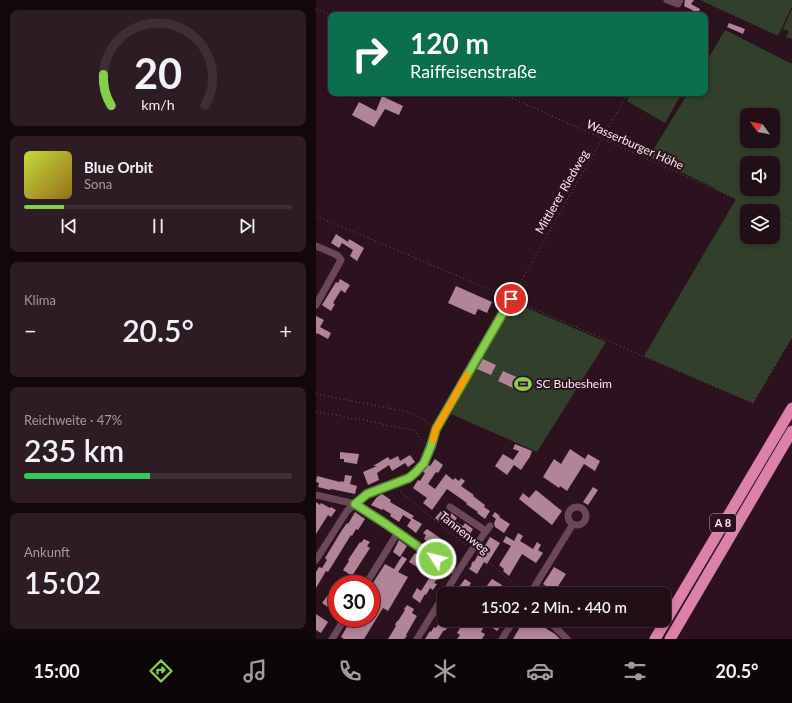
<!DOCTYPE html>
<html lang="de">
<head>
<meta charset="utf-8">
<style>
	:root { --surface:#210e16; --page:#2d1c23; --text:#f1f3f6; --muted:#a29ca1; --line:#3e2e35; --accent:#85cf4c }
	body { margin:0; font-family:Lato,sans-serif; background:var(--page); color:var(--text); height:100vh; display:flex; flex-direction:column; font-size:15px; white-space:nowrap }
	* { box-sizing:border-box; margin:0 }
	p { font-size:13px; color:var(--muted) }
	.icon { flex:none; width:22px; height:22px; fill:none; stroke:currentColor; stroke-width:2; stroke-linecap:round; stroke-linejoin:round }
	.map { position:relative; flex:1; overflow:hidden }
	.side { display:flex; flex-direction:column; gap:10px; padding:10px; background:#12080c; width:316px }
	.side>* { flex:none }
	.top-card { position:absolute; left:12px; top:12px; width:380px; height:84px; border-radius:8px; box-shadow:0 2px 6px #0003,0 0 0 1px var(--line); background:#0b6e4f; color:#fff; overflow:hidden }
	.needle { width:26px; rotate:303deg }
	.controls { position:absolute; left:424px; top:108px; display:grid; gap:8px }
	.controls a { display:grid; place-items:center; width:40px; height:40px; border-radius:8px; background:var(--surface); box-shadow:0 2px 6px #0003,0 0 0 1px var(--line); font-size:20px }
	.speed { position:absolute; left:12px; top:575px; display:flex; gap:8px; font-size:20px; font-weight:700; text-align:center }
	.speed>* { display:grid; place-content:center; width:52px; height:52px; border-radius:50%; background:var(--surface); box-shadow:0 2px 6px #0003,0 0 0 1px var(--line); line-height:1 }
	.speed .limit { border:6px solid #d22; background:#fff; color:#111 }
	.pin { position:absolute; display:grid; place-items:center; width:34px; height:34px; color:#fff; margin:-17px; border:2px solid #fff; border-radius:50%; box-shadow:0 1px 4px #0007 }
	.me { position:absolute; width:44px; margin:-22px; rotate:305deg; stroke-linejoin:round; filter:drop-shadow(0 0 3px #0008) }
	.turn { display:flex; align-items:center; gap:14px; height:84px; padding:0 16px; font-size:18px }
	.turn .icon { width:52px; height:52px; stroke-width:2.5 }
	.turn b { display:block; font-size:28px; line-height:34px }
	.big { font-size:30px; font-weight:600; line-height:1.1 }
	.side .widget { flex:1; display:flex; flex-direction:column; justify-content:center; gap:6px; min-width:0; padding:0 14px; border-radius:8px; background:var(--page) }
	.side .dial { align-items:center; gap:0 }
	.dial svg { height:104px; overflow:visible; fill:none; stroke:var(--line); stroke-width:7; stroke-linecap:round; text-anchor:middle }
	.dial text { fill:var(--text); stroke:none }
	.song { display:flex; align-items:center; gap:12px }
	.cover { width:48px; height:48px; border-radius:6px; background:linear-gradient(135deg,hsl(70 70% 55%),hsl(40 70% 35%)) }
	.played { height:4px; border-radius:2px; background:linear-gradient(90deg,var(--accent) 15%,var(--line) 15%) }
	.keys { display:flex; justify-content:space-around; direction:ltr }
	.heat { display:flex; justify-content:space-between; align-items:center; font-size:22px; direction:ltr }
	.charge { height:6px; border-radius:3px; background:linear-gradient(90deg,#34c759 47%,var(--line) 0) }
	.trip { position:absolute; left:121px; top:587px; width:234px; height:40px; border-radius:8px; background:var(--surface); box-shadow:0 2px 6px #0003,0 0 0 1px var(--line); font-weight:600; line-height:40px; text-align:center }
	.tabs { display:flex; height:64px; justify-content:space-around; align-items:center; background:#0d0609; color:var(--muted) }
	.tabs .icon { width:28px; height:28px }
	.tabs .active { color:var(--accent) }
	.tabs b { font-size:18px; color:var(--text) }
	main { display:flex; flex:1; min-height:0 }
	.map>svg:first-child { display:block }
	.green { fill:#323f2a; fill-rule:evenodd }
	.building { fill:#b28497 }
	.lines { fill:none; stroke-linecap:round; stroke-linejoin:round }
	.path { stroke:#6d555f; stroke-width:1; stroke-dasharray:1 3; stroke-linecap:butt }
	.minor { stroke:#6c4757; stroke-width:7 }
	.highway { stroke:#dc81aa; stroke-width:11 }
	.route-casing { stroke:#568731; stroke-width:10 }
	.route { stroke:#85cf4c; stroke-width:7 }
	.slow { stroke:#f59e0b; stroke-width:7 }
	.labels { text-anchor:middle; stroke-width:4; stroke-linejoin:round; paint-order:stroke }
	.shield { fill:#2c121e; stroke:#bfaab2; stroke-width:1 }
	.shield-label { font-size:11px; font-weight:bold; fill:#feebf2 }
	.street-label { font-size:12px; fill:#feebf2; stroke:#2c121e }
	.poi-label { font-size:12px; fill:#feebf2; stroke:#2c121e; text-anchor:start }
</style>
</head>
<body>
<main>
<section class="side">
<div class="widget dial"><svg viewBox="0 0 100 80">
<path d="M14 69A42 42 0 1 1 86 69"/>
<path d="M14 69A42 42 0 0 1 8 45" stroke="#85cf4c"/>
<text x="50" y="56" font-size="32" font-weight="700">20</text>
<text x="50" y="72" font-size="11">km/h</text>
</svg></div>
<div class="widget">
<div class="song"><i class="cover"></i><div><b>Blue Orbit</b><p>Sona</p></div></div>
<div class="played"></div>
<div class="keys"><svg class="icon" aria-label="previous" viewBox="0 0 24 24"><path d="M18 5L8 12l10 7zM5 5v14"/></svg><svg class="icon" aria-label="pause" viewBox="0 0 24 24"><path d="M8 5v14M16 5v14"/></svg><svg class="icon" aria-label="next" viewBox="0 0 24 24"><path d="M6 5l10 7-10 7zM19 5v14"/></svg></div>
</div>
<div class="widget"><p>Klima</p>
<div class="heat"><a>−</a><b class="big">20.5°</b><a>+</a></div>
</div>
<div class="widget"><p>Reichweite · 47%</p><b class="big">235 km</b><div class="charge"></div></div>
<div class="widget"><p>Ankunft</p><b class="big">15:02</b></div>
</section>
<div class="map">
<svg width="476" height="639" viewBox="0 0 476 639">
	<rect width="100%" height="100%" fill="#2c121e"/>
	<path class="green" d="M384,0h92v6l-14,30z
		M476,9v30l-6,-2 3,-6 -6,-2z
		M409,30l65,33h2v274l-39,66 -109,-47 92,-157 -21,-10v-1l-66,-31 39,-64h17v-29zM431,115h26v26h-26zM431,163h26v26h-26zM431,211h26v26h-26z
		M315,93h51l-17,30 -38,-22z
		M197,302l93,40 -69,110 -86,-38 31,-60z"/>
	<path class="building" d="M369,0h9l-3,4 9,5 -2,4 -14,-7z
		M413,23l16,6 -2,5 -16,-7z
		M66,96l21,10 -4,9 -14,-6 -11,18 -22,-12 7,-13 17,9z
		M20,234l12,8 1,-3 15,9 -7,13 -7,-5 3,-6 -11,-7 -3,5 -8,-5z
		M24,279l10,6 -5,8 -4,-3 -8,13 2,1 -4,7 -9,-6 14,-23 2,1z
		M140,286l36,16 -5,11 -9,-4 -3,6 -27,-12z
		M0,316l8,4 -4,7 11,6 -3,6 -11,-6 -1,1z
		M167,359l13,6 -5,10 -14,-6z
		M187,371l29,13 -3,7 -14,-6 -2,3 -15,-7z
		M199,444l17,7 -3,8v-1l-8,12 -7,-5 -7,10 -12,-9 8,-12 10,6 6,-9 -6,-2z
		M254,449l15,10 3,-5 12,7 -5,10 -11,-7 -17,27 -7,-5 -1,2 -16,-11 11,-18 7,5z
		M24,452l19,2 -2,10 -13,-2v-3h-4z
		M94,455l5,7 -7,5 -3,-4 -13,8 -3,-6 -12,8 2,7 -11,5 -5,-13 14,-6h-4l15,-9 2,3 8,-4 2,5z
		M119,459l8,6 -5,8 -2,-1 -8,12 7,5 11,-15 7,6 2,-2 4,3 2,-3 4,3 -4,5 13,9 -1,1 12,9 -1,2 6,4 -5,8 -8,-6 1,-1 -12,-8 1,-1 -20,-14 -15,21 -9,-7 4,-5 -14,-10 5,-8 2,1 5,-8 -2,-1 5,-7 2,1z
		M29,475l7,1 -2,8 7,2 -2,8 -24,-5 -1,1 -12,-3 1,-4 -3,-1 1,-6 23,6 1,-1 3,1z
		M277,487l5,3 -10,15 -5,-3z
		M220,490l26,21 -10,14 -33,-26 4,-6 6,5z
		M66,494l9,6 -1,2 24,14 -2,2 10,6 -6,9 -9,-7 4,-6 -8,-5 -4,7 -9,-6 1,-2 -8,-5 -1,1 -11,-5 6,-8z
		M0,502l4,3 1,-2 9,5 1,-1 5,3 -5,7 -3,-2 -12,19z
		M125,511l8,5 2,-3 6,5 -2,3 8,5 2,-3 8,6 -5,8 -27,-19 -2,3 -4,-3z
		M39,512l10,7 -7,11 -2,-1 -4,7 -1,-1 -23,37 -2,-1 -10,17v-16l3,-5 3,1 5,-8 -2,-2 17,-28 5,-7 1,1z
		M179,512l5,4 -1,1 11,7 -6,9 -9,-6 -1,-4 2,-4 -4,-3z
		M111,529l19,13 -1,2 8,5 -5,7 -8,-5 2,-2 -9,-5 -1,1 -8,-6 2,-4 -3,-2z
		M202,533l5,3 -3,5 13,8 4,-7 4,3 -3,5 5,3 -7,10 -14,-9 -13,22 -6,-5 1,-2 -5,-4 12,-19 -8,-4 3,-6 8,5z
		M174,537l10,6 -13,21 -3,-2 -7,12 -8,-5 3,-4h-1l2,-4 1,1 4,-7 1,1z
		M48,539l6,3 -3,4 3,2 -18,28 -9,-6 6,-9 -1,-1 12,-18 1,1z
		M83,540l8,6 -7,11 -7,-5z
		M99,553l7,6 -5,8 -8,-5z
		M86,556l5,3 -9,13 10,5 -20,34 -5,-3 -19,31h-20l-3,-2 11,-19h19v-32l14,-22 9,5z
		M114,566l5,3 2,-2 7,4 -3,5 -1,-1 -6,8 3,1 -4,6 -3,-2 -4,7 -1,-1 -5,9 -8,-6 5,-9 4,3 9,-14 -5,-3z
		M238,567l12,7 -13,20h-13l6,-8 -3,-2z
		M149,579l6,4 -6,10 -7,-5z
		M176,579l10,6 -4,8 -4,-2 -2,3h-11z
		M21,592v8l-6,9 -9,-6 6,-8 4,3z
		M91,605l7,4 -2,4 5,3 -11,19 1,1 -3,3h-16l8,-13 -1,-1 2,-4h1l7,-11 -1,-1z
		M0,614l12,8 -7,11 -5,-3z
		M128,614v6h8l-7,11 -1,-1 -6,9h-13l5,-8 1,1 3,-5 2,1z
		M149,620h29l8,5 -5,6 -11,-8 -5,9 4,2 -3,5h-25l3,-4 -3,-2z
		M208,620h8l23,14 5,5h-47z"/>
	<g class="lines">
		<path class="path" d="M0,9l15,6
			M356,15l3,-5
			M185,93l262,118
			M457,215l19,9
			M0,216l189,80
			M198,294l114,-201
			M201,302l236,101 39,-66
			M0,394l88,17 10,3 17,11
			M0,412l26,4 8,3h11l29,7 24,4 8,11 4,2
			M81,489l71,58
			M161,553l21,17 25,22"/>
		<path class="minor" d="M351,0l11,4 2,-4
			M0,246l21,9 2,2 2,3 -25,45
			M0,495l39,9 31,20 71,49 -12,21
			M134,507l36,24
			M252 516a9 9 0 1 1 18 0a9 9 0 1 1-18 0Z
			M0,560l31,-49 8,-7 12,-10 42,-16 7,-6 8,-9 7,-17 6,-17 74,-130
			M141,573l15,-23 18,-24
			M50,584l32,-52
			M214,594l43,-70
			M232,620l19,19
			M16,639l13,-21
			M101,639l27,-44
			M186,639l12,-19"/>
		<path class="highway" d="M339,639l137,-231
			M354,639l122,-208"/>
	</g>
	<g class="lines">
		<g class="route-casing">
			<path id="route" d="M120,559l-50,-35 -31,-20 12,-10 42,-16 7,-6 8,-9 7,-17 5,-17 75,-130"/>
		</g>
		<use href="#route" class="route"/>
		<path class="slow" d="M117,440l3,-11 31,-54"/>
	</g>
	<defs>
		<g id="stadium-bare" transform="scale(1.38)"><path d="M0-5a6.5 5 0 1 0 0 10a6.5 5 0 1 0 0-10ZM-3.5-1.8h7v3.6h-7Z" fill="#85cf4c" stroke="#2c121e" stroke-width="2.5" paint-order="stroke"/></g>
	</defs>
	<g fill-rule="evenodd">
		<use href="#stadium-bare" x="207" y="384"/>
	</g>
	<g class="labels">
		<rect class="shield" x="394" y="514" width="26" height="18" rx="3"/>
		<g class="shield-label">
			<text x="407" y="527">A 8</text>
		</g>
		<g class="street-label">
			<text transform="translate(319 145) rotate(24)" y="4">Wasserburger Höhe</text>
			<text transform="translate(246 192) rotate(-60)" y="4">Mittlerer Riedweg</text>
			<text transform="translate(148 533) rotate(39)" y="4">Tannenweg</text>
		</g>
		<g class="poi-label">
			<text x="220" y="388">SC Bubesheim</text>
		</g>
	</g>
</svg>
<div class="controls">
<a><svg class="needle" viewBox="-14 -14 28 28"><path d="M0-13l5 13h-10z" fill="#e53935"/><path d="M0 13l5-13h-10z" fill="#a29ca1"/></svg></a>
<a><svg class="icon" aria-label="sound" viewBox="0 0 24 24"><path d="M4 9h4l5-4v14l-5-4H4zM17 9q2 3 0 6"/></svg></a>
<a><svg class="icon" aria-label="layers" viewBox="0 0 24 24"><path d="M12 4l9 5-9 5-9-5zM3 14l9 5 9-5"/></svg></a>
</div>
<div class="speed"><div class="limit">30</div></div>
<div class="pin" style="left:195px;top:299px;background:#d93025"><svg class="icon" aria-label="arrive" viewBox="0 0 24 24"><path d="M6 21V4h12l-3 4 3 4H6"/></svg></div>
<svg class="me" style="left:120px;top:559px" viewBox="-20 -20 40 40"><circle r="17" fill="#85cf4c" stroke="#fff" stroke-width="3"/><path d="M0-11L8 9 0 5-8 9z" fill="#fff"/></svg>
<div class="trip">15:02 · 2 Min. · 440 m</div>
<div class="top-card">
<div class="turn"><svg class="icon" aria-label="right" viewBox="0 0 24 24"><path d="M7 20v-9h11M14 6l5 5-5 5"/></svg><div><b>120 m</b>Raiffeisenstraße</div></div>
</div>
</div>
</main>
<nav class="tabs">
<b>15:00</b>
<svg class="icon active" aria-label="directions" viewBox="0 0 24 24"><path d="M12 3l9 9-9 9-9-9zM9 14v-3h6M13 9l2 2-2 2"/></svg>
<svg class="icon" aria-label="music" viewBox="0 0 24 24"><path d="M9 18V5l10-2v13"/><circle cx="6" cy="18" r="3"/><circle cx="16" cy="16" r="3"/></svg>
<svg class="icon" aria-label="phone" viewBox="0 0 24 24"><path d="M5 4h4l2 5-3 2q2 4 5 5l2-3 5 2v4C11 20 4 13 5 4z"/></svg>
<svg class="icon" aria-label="climate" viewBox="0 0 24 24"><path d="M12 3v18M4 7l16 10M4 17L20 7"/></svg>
<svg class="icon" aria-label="car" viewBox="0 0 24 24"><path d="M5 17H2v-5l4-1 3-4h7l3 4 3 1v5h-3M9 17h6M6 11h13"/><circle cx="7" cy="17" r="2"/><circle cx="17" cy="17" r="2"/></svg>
<svg class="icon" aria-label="filters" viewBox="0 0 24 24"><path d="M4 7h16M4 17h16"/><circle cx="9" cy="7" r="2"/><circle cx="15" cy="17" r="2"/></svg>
<b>20.5°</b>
</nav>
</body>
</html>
